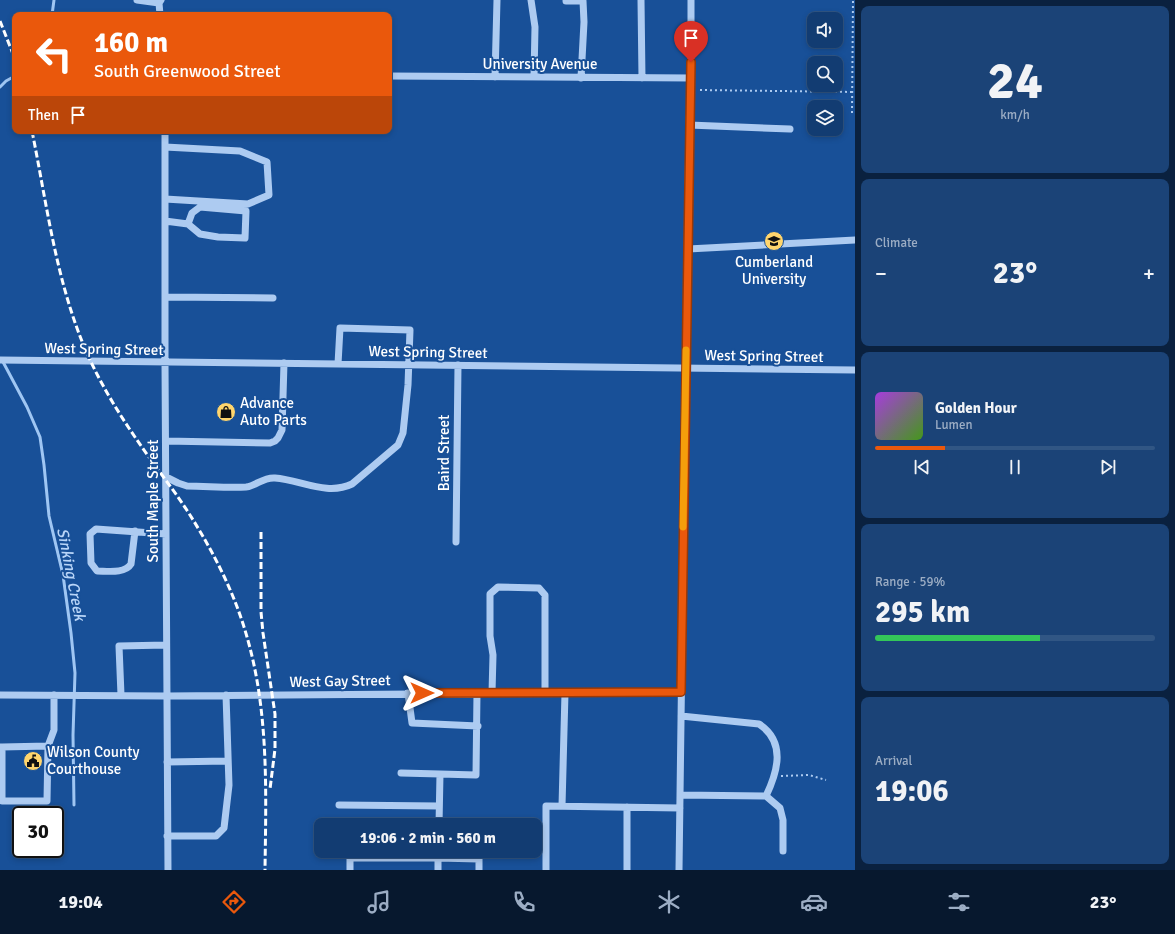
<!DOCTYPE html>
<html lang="en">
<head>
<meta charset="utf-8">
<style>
	:root { --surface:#123c72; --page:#1b4377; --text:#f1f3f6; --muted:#9cadc4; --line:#315684; --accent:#ea580c }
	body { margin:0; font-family:Signika,sans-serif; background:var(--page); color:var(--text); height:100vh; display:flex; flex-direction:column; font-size:15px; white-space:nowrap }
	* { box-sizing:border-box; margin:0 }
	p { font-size:13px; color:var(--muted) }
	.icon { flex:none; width:22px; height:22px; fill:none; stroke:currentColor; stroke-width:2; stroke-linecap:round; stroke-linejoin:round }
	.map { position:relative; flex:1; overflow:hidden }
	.side { display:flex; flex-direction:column; gap:6px; padding:6px; background:#0a213f; width:320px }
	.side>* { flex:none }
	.banner { position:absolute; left:12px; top:12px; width:380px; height:122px; border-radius:8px; box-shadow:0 2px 6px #0003,0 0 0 1px var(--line); background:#ea580c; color:#fff; overflow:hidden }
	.tools { position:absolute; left:807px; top:12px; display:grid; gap:8px }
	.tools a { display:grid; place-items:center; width:36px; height:36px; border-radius:8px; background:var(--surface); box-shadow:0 2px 6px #0003,0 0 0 1px var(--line); font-size:20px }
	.speed { position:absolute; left:12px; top:806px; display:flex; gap:8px; font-size:20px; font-weight:700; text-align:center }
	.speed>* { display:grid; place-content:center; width:52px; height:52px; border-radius:50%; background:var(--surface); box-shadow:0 2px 6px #0003,0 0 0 1px var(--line); line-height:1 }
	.speed .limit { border:2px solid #111; border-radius:6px; background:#fff; color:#111 }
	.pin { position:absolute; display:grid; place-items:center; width:34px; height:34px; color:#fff; margin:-41px -17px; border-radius:50% 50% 50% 0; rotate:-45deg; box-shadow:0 0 4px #0007 }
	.pin .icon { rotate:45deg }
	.me { position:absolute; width:44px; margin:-22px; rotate:90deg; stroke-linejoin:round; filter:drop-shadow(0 0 3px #0008) }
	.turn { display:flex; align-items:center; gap:14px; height:84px; padding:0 16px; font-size:18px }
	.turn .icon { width:52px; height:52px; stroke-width:2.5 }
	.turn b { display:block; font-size:28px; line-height:34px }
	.then { display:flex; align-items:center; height:38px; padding:0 16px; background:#0003; gap:8px; font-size:15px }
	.big { font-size:30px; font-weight:700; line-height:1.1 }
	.side .card { flex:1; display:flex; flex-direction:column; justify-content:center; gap:6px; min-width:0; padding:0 14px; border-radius:8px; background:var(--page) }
	.side .dial { align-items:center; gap:0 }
	.dial b { font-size:52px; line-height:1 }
	.song { display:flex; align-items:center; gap:12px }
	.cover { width:48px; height:48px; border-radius:6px; background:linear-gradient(135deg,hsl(280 70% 55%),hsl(100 70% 35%)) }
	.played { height:4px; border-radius:2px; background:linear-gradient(90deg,var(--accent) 25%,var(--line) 25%) }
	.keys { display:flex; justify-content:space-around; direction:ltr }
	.heat { display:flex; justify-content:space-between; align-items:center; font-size:22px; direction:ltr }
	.charge { height:6px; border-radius:3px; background:linear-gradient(90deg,#34c759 59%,var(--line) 0) }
	.trip { position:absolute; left:314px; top:818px; width:228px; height:40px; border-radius:8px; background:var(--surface); box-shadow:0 2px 6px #0003,0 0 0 1px var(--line); font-weight:700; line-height:40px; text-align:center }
	.dock { display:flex; height:64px; justify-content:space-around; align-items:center; background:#07182e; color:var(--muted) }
	.dock .icon { width:28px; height:28px }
	.dock .active { color:var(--accent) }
	.dock b { font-size:18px; color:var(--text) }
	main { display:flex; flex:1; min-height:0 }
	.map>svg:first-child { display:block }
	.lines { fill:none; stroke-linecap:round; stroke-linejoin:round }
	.stream { stroke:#9fc6f3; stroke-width:3 }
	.path { stroke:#adcbf1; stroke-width:2; stroke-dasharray:2 3; stroke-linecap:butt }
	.minor { stroke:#adcbf1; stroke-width:7 }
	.rail { stroke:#fff; stroke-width:3; stroke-dasharray:7 3; stroke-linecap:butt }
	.route-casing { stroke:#983908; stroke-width:10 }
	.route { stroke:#ea580c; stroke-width:7 }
	.slow { stroke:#f59e0b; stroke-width:7 }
	.labels { text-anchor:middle; stroke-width:4; stroke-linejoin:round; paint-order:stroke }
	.street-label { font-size:15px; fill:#fff; stroke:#185098 }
	.poi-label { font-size:15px; fill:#fff; stroke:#185098; text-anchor:start }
	.water-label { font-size:16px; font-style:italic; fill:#b9d5f8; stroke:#185098 }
</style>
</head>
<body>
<main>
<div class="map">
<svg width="855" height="870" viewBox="0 0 855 870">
	<rect width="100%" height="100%" fill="#185098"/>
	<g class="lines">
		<path class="stream" d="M52,15l2,-15
			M0,87l6,-6 9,-5
			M2,360l25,47 13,30 4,28 5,51 14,59 8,58 4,40 -2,62 1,70"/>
		<path class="path" d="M700,90l155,2
			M852,113l1,-113
			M781,776l28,-1 17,5"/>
		<path class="minor" d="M137,0l22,3
			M531,0l4,27 -1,50
			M641,0l1,78
			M566,1h17l1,21 -3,56
			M160,15l-1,-12 2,-3
			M389,76l302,2
			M495,77l2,-77
			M689,125l101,4
			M165,131v232l3,507
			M165,199l83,5 21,-9 -2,-33 -27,-11 -75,-4
			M165,221l23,3 12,10 18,3 27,1 1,-27 -46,-4 -8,6 -4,11
			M688,249l167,-9
			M165,297l108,1
			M0,360l855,10
			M166,441l104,2 5,-2 3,-3 4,-8 2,-67
			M166,477l12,6 9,3c19,0 39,2 59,1 10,-1 17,-10 29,-9 26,2 52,18 77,6l46,-39 5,-12 5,-48 2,-55 -70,-2 -2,36
			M135,531l-4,33c-6,10 -24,7 -34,7l-6,-8 -1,-29 6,-5 70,5
			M456,542l2,-177
			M408,693l4,30 66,3
			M492,693l1,-38 -3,-19v-42l8,-7 41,1 6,7v98
			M0,695l166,1 515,-4
			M121,695l-2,-49 47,-1
			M681,716l78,8c27,18 19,47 7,72
			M48,746l6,-16v-35
			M0,747h2l46,-1 -1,55h-45v-54
			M167,762l61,-1
			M401,773l39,1
			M680,795l86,1 14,12 3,12v31
			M339,805l100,1
			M562,806l3,-113
			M627,807v63
			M439,825l1,-51 36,1 1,-82
			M167,836h49l8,-8 5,-43 -3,-90
			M439,851l-1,7 41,1v11
			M350,870v-12h88v12
			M546,870v-64l134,2
			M679,870l10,-745 2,-47v-78"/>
		<path class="rail" d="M0,21l15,38
			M32,131c15,74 24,150 54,220 17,39 40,74 65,109 13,18 27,36 39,55 24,38 45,79 57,122 22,76 19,155 18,233
			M261,532v80l2,21 12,81v35l-5,40"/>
	</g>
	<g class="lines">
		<g class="route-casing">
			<path id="route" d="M422,693l259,-1 10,-630"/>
		</g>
		<use href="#route" class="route"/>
		<path class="slow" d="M683,527l3,-177"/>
	</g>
	<defs>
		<g id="university-disc" transform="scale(1)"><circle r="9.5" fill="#ffd56d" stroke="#185098"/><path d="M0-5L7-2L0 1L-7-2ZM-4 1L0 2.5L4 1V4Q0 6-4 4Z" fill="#111"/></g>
		<g id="shop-disc" transform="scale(1)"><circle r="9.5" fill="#ffd56d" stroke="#185098"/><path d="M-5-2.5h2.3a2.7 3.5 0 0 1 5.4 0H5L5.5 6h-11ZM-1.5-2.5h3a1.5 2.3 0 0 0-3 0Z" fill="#111"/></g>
		<g id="civic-disc" transform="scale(1)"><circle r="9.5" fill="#ffd56d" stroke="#185098"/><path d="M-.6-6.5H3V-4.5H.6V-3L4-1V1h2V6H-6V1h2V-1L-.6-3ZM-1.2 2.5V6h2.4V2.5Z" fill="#111"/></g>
	</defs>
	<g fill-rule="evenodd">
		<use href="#university-disc" x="774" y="241"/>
		<use href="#shop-disc" x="226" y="412"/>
		<use href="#civic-disc" x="33" y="761"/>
	</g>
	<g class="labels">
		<g class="street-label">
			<text x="540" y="69">University Avenue</text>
			<text transform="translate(104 349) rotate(1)" y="5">West Spring Street</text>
			<text transform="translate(428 352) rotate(1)" y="5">West Spring Street</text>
			<text transform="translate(764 356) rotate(1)" y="5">West Spring Street</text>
			<text transform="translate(444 453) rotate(-90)" y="5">Baird Street</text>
			<text transform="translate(153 501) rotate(-90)" y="5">South Maple Street</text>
			<text transform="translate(340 681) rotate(-1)" y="5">West Gay Street</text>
		</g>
		<g class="poi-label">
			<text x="774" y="267" text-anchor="middle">Cumberland<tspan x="774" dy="17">University</tspan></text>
			<text x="240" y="408">Advance<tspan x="240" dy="17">Auto Parts</tspan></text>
			<text x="47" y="757">Wilson County<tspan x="47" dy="17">Courthouse</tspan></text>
		</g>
		<g class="water-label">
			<text transform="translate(72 574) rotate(79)" y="6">Sinking Creek</text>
		</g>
	</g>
</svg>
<div class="tools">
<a><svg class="icon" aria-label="sound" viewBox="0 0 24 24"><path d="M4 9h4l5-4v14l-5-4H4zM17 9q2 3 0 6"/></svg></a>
<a><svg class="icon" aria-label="search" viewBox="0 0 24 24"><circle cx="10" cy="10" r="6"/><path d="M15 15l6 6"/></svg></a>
<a><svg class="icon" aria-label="layers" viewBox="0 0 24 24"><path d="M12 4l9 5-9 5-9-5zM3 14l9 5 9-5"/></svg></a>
</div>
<div class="speed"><div class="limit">30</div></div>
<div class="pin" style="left:691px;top:62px;background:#d93025"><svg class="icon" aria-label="arrive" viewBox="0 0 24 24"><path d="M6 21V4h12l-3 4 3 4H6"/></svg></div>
<svg class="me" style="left:422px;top:693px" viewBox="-20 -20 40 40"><path d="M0-17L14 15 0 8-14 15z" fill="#ea580c" stroke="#fff" stroke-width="4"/></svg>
<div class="trip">19:06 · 2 min · 560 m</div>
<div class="banner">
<div class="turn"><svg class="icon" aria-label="left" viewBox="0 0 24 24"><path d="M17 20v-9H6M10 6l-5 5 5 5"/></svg><div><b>160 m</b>South Greenwood Street</div></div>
<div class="then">Then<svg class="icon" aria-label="arrive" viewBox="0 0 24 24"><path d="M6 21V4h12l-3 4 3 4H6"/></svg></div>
</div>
</div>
<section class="side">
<div class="card dial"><b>24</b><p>km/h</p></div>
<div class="card"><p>Climate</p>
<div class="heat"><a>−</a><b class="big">23°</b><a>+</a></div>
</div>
<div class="card">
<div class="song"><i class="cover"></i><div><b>Golden Hour</b><p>Lumen</p></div></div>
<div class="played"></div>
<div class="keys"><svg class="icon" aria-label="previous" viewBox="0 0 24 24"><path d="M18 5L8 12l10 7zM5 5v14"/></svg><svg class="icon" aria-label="pause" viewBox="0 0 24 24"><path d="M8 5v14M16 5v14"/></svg><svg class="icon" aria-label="next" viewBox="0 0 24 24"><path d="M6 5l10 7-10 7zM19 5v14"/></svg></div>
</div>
<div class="card"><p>Range · 59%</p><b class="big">295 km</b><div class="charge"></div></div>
<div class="card"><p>Arrival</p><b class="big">19:06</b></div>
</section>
</main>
<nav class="dock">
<b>19:04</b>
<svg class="icon active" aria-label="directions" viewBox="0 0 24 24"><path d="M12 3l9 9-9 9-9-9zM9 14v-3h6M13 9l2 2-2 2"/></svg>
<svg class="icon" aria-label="music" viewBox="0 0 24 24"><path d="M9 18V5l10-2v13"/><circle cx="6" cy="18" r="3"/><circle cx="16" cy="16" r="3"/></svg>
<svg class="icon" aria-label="phone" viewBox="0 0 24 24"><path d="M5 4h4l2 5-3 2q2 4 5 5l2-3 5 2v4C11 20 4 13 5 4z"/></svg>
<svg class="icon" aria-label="climate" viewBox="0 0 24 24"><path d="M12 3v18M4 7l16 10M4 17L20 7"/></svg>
<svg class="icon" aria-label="car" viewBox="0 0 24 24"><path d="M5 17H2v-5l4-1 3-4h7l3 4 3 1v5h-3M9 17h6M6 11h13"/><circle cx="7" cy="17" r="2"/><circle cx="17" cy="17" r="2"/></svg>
<svg class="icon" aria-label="filters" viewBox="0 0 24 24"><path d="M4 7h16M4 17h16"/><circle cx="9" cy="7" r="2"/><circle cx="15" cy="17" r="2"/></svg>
<b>23°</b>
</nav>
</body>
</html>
